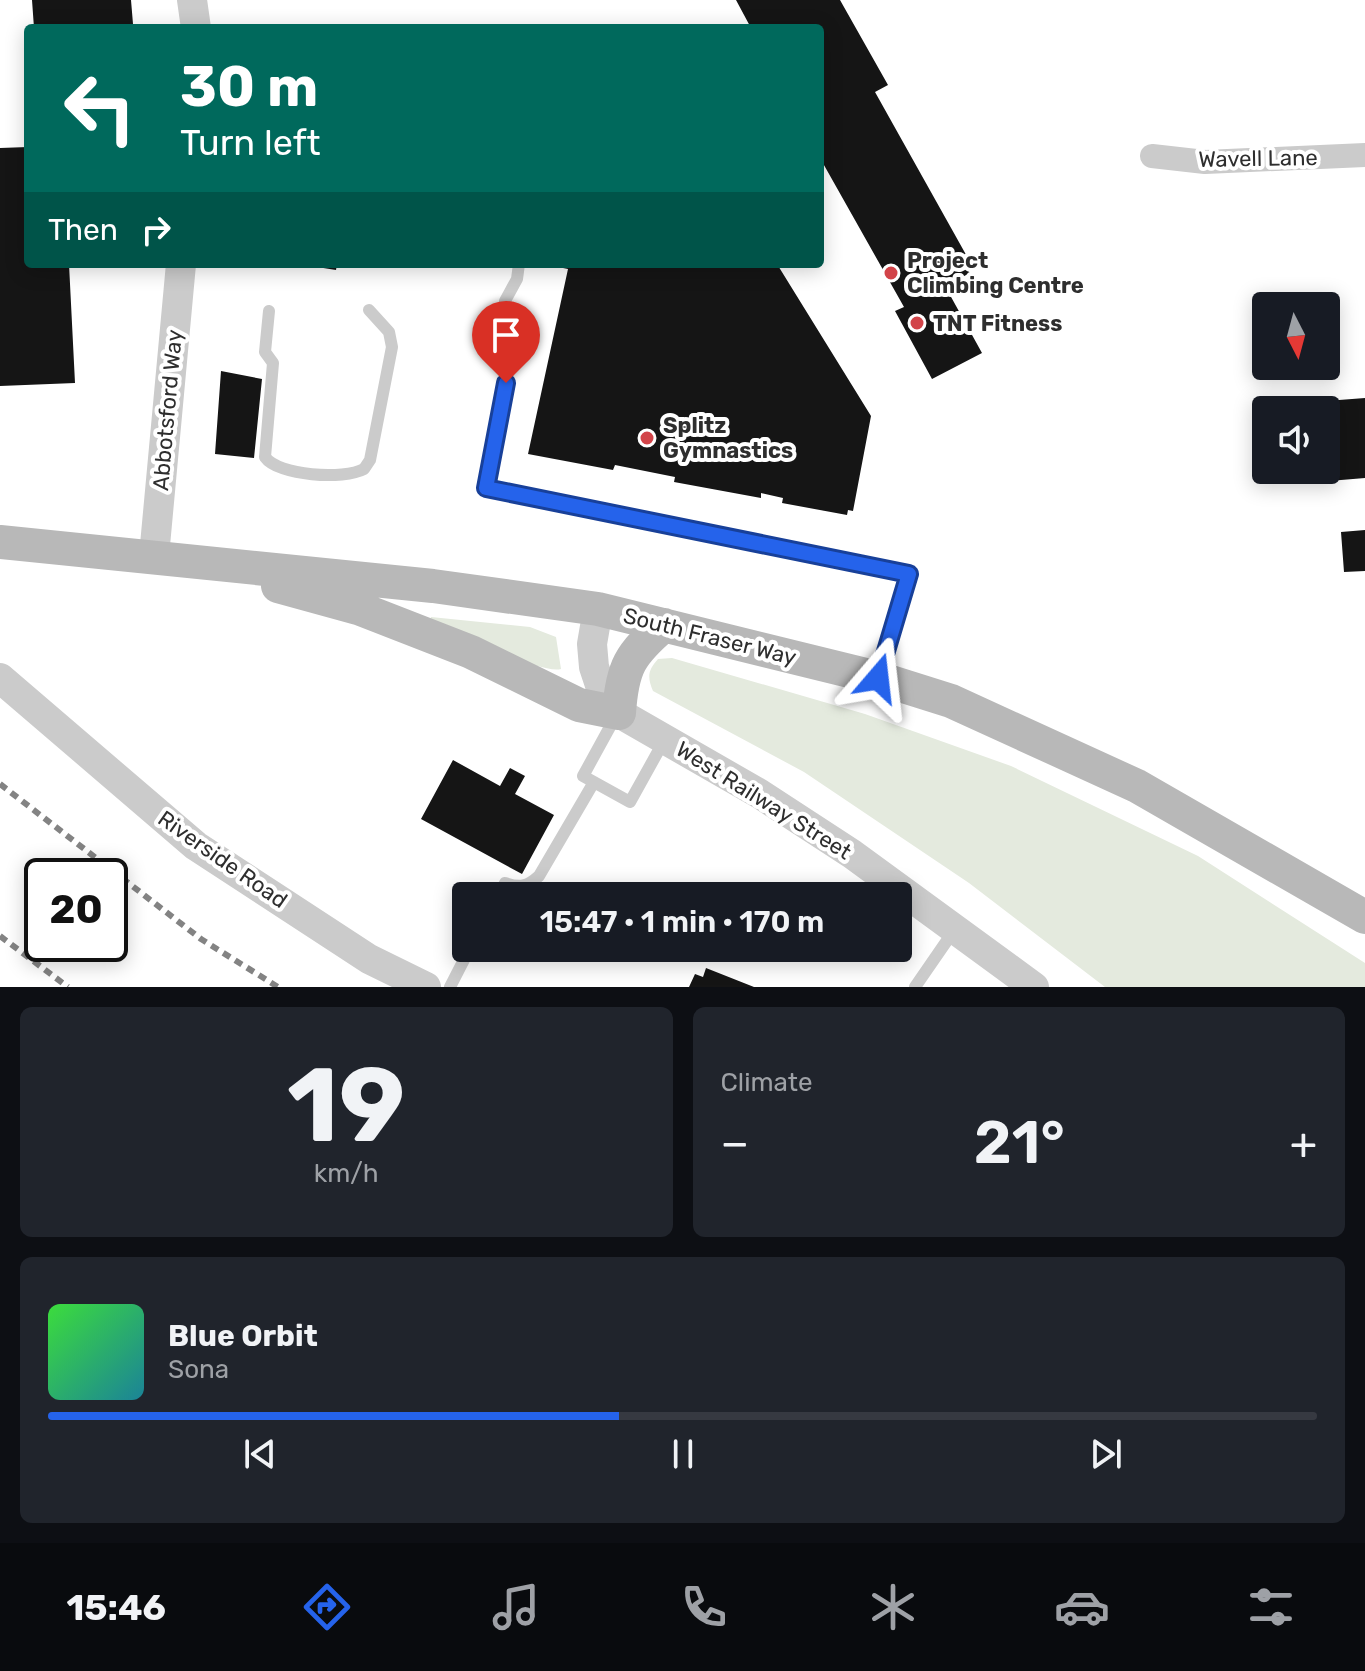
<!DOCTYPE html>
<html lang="en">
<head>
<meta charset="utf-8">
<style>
	:root { --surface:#171b24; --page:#20242c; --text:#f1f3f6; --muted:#9ea1a6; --line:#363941; --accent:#2563eb }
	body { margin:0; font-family:Rubik,sans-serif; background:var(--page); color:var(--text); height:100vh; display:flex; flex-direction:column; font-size:30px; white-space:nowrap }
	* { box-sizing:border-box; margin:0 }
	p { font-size:26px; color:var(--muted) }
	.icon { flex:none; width:44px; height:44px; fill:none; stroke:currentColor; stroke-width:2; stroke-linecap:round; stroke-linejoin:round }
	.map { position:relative; height:987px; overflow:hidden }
	.side { display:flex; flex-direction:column; gap:20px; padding:20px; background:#0d0f14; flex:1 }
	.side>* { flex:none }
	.hud { position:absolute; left:24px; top:24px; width:800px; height:244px; border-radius:8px; box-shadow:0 4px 20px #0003; background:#00695c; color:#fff; overflow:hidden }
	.needle { width:52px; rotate:174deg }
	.buttons { position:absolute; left:1252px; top:292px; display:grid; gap:16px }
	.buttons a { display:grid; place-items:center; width:88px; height:88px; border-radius:8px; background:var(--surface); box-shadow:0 4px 20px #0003; font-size:40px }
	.speed { position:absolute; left:24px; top:858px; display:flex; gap:16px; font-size:40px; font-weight:700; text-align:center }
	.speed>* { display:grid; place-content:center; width:104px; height:104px; border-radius:50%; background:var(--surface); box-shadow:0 4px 20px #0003; line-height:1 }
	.speed .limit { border:4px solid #111; border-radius:12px; background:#fff; color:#111 }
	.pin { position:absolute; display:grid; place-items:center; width:68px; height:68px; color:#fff; margin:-82px -34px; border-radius:50% 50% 50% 0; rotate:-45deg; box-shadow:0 0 8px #0007 }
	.pin .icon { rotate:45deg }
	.me { position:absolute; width:88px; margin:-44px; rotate:17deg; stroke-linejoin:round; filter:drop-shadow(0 0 6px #0008) }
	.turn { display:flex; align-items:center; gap:28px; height:168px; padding:0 24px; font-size:36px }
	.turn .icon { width:104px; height:104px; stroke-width:2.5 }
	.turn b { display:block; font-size:56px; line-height:68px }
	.then { display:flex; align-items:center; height:76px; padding:0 24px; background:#0003; gap:16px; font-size:30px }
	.big { font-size:60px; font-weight:600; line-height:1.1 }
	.side .tile { flex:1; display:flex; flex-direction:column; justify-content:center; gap:12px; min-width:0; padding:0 28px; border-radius:12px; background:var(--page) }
	.side .dial { align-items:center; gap:0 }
	.dial b { font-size:104px; line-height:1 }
	.song { display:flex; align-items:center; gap:24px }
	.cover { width:96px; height:96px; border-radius:12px; background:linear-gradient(135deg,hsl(120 70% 55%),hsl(190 70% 35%)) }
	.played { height:8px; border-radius:4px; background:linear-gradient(90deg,var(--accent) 45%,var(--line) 45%) }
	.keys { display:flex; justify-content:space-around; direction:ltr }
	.heat { display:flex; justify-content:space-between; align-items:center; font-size:44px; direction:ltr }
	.side .tiles { flex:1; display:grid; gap:20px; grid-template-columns:1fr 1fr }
	.tile:last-child { grid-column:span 2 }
	.trip { position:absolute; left:452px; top:882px; width:460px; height:80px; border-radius:8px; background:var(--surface); box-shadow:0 4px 20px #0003; font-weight:600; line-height:80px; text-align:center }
	.menu { display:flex; height:128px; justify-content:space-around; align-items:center; background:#090b0e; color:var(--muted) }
	.menu .icon { width:56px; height:56px }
	.menu .on { color:var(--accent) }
	.menu b { font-size:36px; color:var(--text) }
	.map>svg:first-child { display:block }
	.green { fill:#e4eade }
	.building { fill:#151515 }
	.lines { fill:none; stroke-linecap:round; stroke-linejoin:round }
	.service { stroke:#cbcbcb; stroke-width:12 }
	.minor { stroke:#cbcbcb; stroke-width:24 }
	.tertiary { stroke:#cbcbcb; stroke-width:30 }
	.secondary { stroke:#b8b8b8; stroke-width:34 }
	.rail { stroke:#838383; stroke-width:6; stroke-dasharray:8 6; stroke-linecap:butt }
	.route-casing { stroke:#184099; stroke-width:20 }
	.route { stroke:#2563eb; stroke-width:14 }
	.poi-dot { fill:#d24449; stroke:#fff; stroke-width:3 }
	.labels { text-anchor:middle; stroke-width:8; stroke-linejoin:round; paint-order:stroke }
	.street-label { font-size:22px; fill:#2e2e2e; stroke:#fff }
	.poi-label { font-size:22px; font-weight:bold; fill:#2e2e2e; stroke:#fff; text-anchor:start }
</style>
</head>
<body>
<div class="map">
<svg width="1365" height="987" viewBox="0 0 1365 987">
	<rect width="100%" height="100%" fill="#fff"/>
	<path class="green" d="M431,617l99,10 26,10 5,32c-21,6 -107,-38 -131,-49z
		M672,658l193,56 146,52 187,90 167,107v24h-260l-136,-104 -165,-111 -151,-81c-6,-14 -5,-21 5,-32z"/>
	<path class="building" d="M32,0h99l2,24 -99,4z
		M736,0h104l48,85 -13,7 94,168 -5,3 6,10 -25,13 37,67 -50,26 -37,-68 9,-4 -84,-149v-130h-69z
		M28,147v117h41l6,119 -75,3v-238z
		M298,264h39l-1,6z
		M564,264h213l94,152 -18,95 -5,-1 -1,5 -65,-12 1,-5 -22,-5v5l-87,-16 1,-5 -60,-12 -2,5 -85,-16 40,-185 -5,-1z
		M221,371l41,8 -8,79 -39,-4z
		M1365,398v80l-72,6v-7l-27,2v-9h60v-60h-25l-1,-7z
		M1260,450h6v16l-9,-3 -1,-10z
		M1365,530v41l-21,1 -3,-40z
		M453,760l47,26 10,-18 15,8 -10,18 39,21 -32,59 -101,-55z
		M706,968l48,19h-65l6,-13 8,3z"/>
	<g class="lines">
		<path class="service" d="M519,264l-2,15 -12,22 11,29 -30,158 423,86 -30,101
			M269,311l-4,41 8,11 -8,94c13,19 79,23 99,12l6,-9 22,-113 -3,-15 -20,-22
			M617,714l-34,62 47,26 35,-63
			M498,896l7,-13c15,5 22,4 34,-7l55,-94
			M450,987l20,-39
			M915,987l40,-58"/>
		<path class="minor" d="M1152,156l53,6 160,-7"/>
		<path class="tertiary" d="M192,0l4,28
			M154,556l27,-292
			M598,609l-6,35 2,23 8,24 17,22 141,81 92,60 182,133
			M0,678l196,168 173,113 57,28"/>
		<path class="secondary" d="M0,542l433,44 165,23 280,69 73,23 186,85 228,131
			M278,586l80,22 113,44 108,53 40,8c3,-46 11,-59 45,-88"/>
		<path class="rail" d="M0,784l201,155 77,48
			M0,936l68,51"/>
	</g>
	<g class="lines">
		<g class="route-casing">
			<path id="route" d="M506,383l-20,105 423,86 -31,104"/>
		</g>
		<use href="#route" class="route"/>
	</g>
	<g class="poi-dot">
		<circle cx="891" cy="273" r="8"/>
		<circle cx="917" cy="323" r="8"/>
		<circle cx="647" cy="438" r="8"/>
	</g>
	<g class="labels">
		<g class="street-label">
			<text transform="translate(1258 158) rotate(-1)" y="8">Wavell Lane</text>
			<text transform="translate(167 410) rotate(-85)" y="8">Abbotsford Way</text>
			<text transform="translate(710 636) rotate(14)" y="8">South Fraser Way</text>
			<text transform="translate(764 800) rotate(32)" y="8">West Railway Street</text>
			<text transform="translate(223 859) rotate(35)" y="8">Riverside Road</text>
		</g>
		<g class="poi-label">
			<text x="907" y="268">Project<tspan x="907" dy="25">Climbing Centre</tspan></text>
			<text x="933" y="331">TNT Fitness</text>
			<text x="663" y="433">Splitz<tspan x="663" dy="25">Gymnastics</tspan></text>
		</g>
	</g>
</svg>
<div class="buttons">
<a><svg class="needle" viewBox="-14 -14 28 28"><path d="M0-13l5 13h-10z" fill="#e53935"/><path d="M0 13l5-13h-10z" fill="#9ea1a6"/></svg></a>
<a><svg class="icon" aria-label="sound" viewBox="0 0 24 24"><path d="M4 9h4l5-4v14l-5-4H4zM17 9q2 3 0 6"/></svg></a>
</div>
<div class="speed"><div class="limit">20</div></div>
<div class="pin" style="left:506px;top:383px;background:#d93025"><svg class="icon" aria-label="arrive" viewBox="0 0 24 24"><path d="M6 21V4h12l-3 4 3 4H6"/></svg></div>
<svg class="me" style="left:878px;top:678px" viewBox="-20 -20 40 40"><path d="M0-17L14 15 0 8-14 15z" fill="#2563eb" stroke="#fff" stroke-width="4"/></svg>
<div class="trip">15:47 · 1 min · 170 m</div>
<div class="hud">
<div class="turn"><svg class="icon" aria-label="left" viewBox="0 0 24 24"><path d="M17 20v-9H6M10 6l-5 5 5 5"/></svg><div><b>30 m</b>Turn left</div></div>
<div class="then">Then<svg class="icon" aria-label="right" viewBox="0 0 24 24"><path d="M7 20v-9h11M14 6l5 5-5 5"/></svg></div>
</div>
</div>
<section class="side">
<div class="tiles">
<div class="tile dial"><b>19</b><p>km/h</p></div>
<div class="tile"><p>Climate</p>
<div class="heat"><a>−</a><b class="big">21°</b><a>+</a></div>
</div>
<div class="tile">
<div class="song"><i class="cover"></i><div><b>Blue Orbit</b><p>Sona</p></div></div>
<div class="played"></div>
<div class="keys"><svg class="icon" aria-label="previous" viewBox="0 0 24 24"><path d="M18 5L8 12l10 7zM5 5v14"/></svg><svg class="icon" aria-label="pause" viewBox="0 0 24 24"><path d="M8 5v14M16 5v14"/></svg><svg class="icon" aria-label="next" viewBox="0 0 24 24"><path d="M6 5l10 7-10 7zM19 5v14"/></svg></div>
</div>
</div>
</section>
<nav class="menu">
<b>15:46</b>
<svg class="icon on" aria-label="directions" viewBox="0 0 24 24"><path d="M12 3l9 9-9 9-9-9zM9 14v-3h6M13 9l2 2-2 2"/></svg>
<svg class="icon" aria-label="music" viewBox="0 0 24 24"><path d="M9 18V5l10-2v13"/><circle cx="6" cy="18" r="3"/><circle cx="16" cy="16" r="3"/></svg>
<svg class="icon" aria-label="phone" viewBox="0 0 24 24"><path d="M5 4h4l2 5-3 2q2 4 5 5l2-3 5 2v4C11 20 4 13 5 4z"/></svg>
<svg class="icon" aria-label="climate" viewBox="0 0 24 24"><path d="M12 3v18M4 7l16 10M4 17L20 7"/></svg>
<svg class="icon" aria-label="car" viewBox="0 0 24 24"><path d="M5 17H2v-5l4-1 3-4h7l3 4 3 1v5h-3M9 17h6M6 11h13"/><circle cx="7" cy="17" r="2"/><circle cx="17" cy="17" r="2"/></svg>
<svg class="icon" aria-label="filters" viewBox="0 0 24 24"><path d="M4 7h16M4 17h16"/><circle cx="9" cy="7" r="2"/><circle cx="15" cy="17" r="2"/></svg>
</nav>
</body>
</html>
